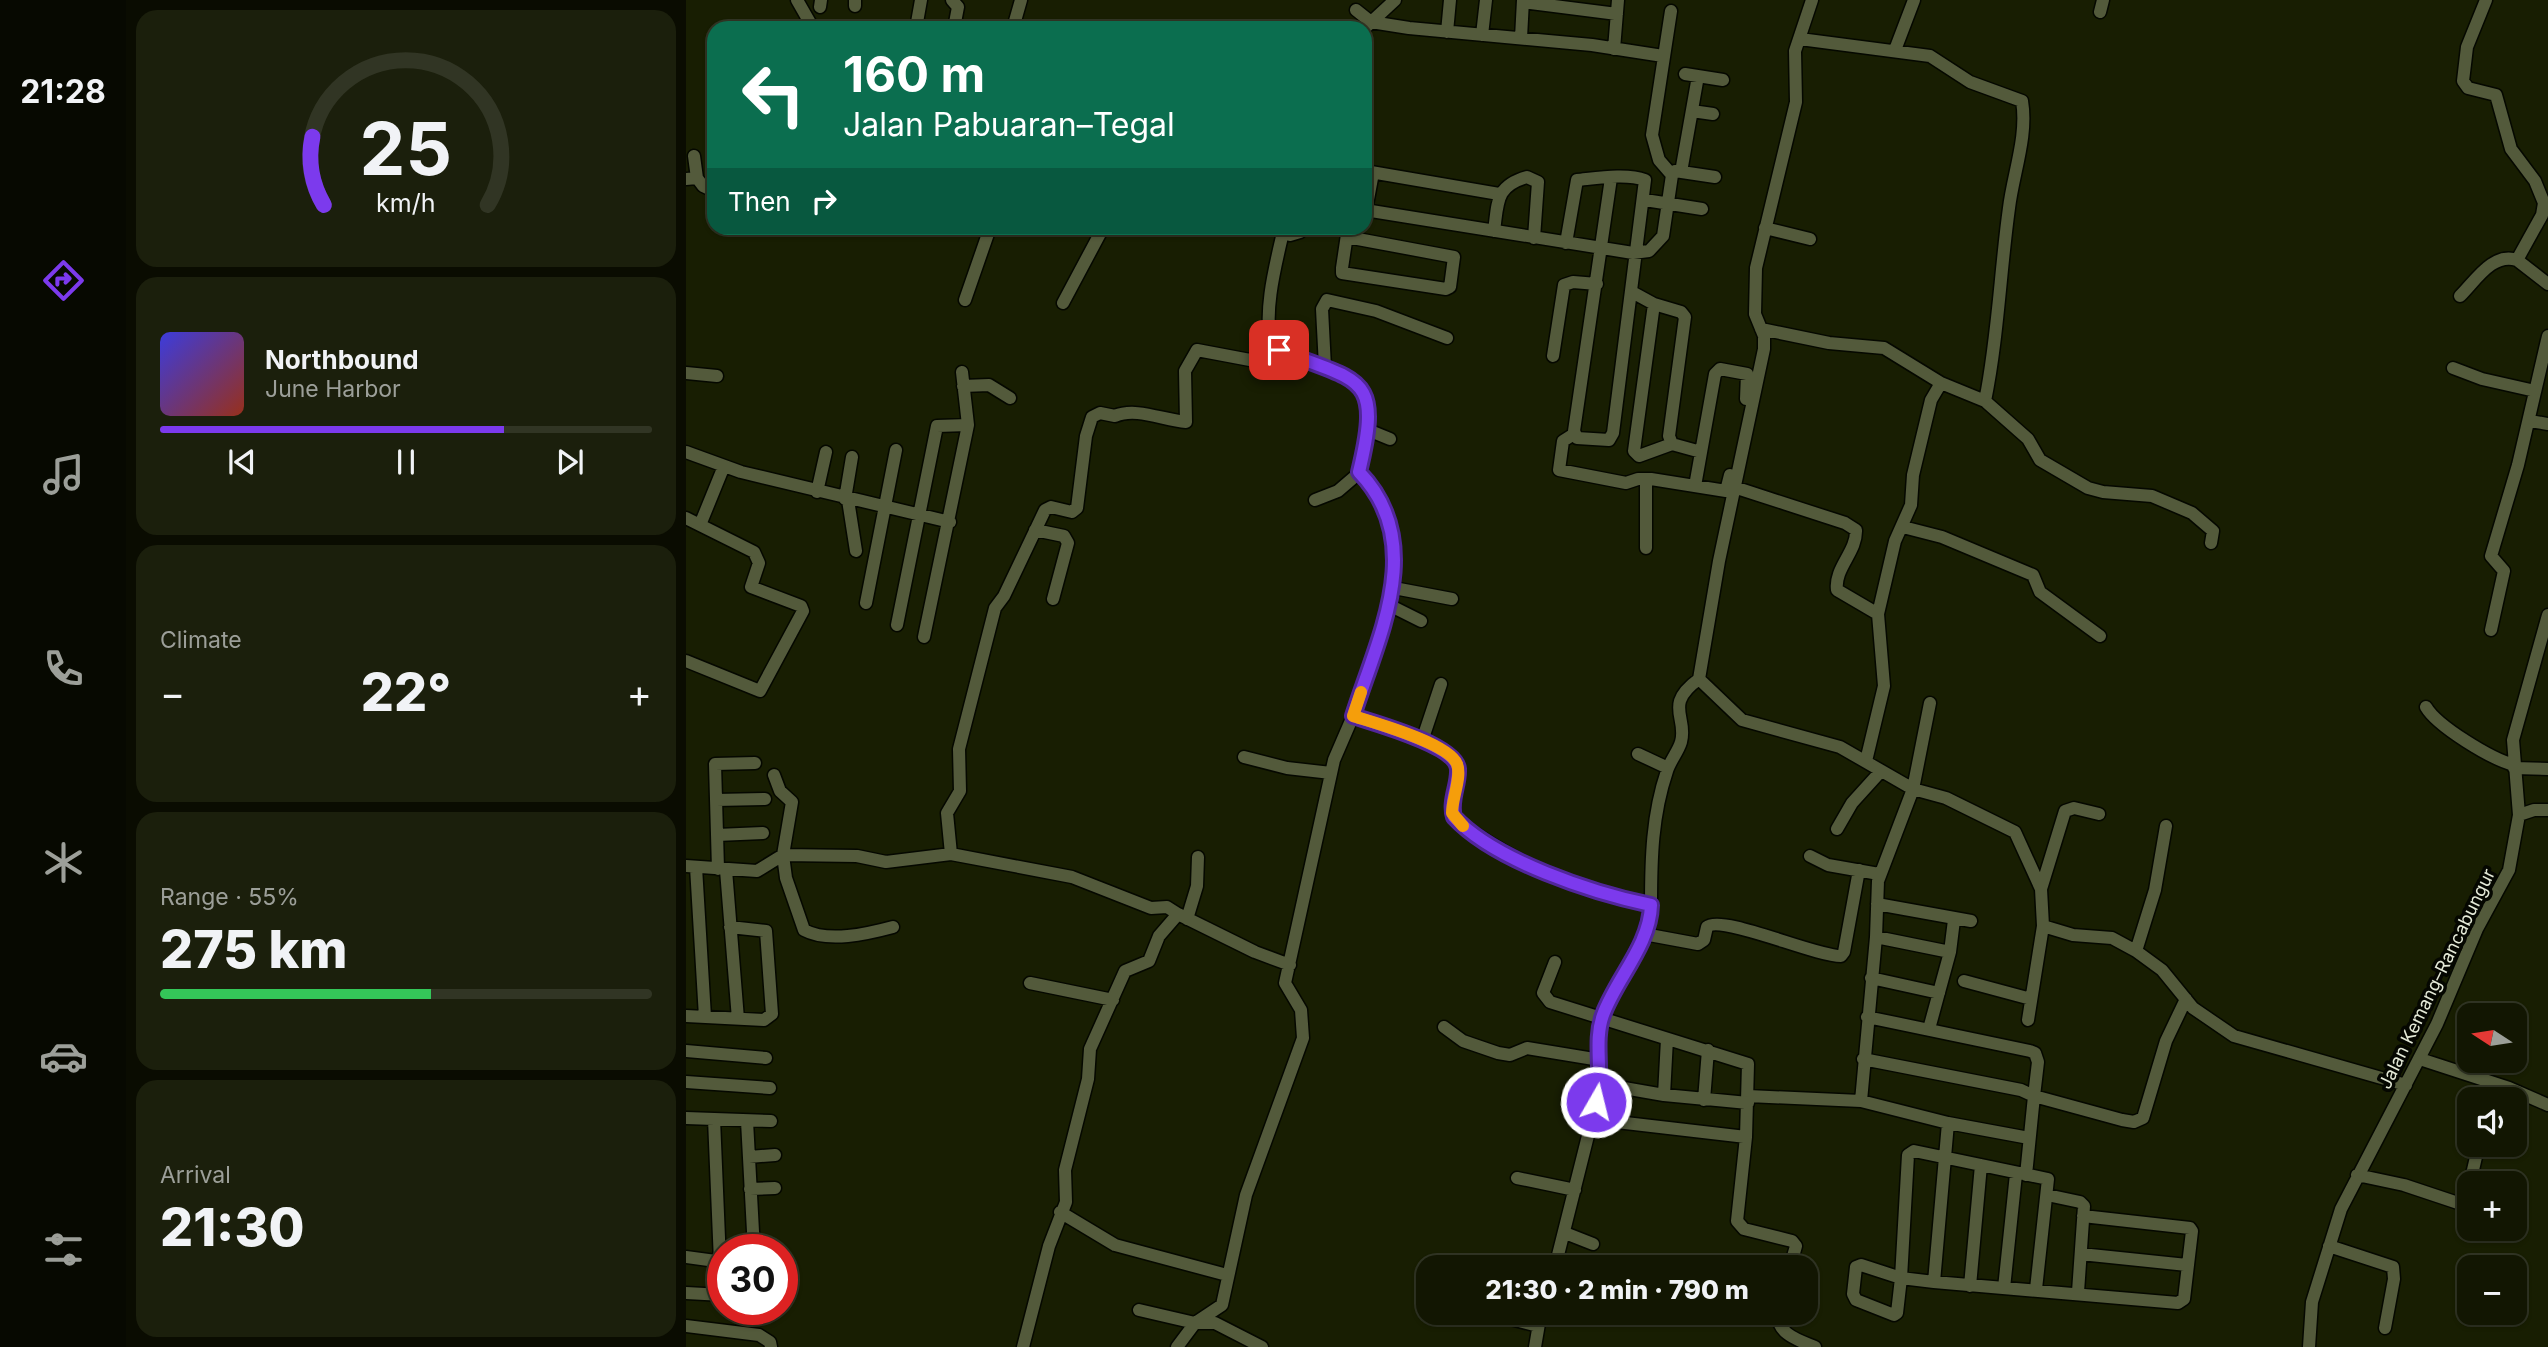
<!DOCTYPE html>
<html lang="en">
<head>
<meta charset="utf-8">
<style>
	:root { --surface:#121602; --page:#1b1f0c; --text:#f1f3f6; --muted:#9c9f99; --line:#313524; --accent:#7c3aed }
	body { margin:0; font-family:Inter,sans-serif; background:var(--page); color:var(--text); height:100vh; display:flex; flex-direction:column; font-size:26px; white-space:nowrap }
	* { box-sizing:border-box; margin:0 }
	p { font-size:23px; color:var(--muted) }
	.icon { flex:none; width:38px; height:38px; fill:none; stroke:currentColor; stroke-width:2; stroke-linecap:round; stroke-linejoin:round }
	.map { position:relative; flex:1; overflow:hidden }
	.details { display:flex; flex-direction:column; gap:10px; padding:10px; background:#0a0c01; width:560px }
	.details>* { flex:none }
	.hud { position:absolute; left:21px; top:21px; width:665px; height:214px; border-radius:21px; box-shadow:0 2px 5px #0004,0 0 0 2px var(--line); background:#0b6e4f; color:#fff; overflow:hidden }
	.needle { width:46px; rotate:282deg }
	.buttons { position:absolute; left:1771px; top:1003px; display:grid; gap:14px }
	.buttons a { display:grid; place-items:center; width:70px; height:70px; border-radius:14px; background:var(--surface); box-shadow:0 2px 5px #0004,0 0 0 2px var(--line); font-size:35px }
	.speed { position:absolute; left:21px; top:1234px; display:flex; gap:14px; font-size:35px; font-weight:700; text-align:center }
	.speed>* { display:grid; place-content:center; width:91px; height:91px; border-radius:50%; background:var(--surface); box-shadow:0 2px 5px #0004,0 0 0 2px var(--line); line-height:1 }
	.speed .limit { border:10px solid #d22; background:#fff; color:#111 }
	.pin { position:absolute; display:grid; place-items:center; width:60px; height:60px; color:#fff; margin:-30px; border-radius:14px; box-shadow:0 4px 10px #0006 }
	.me { position:absolute; width:77px; margin:-38px; rotate:8deg; stroke-linejoin:round; filter:drop-shadow(0 0 5px #0008) }
	.turn { display:flex; align-items:center; gap:24px; height:147px; padding:0 21px; font-size:32px }
	.turn .icon { width:91px; height:91px; stroke-width:2.5 }
	.turn b { display:block; font-size:49px; line-height:60px }
	.then { display:flex; align-items:center; height:66px; padding:0 21px; background:#0003; gap:14px; font-size:26px }
	.big { font-size:52px; font-weight:800; line-height:1.1 }
	.details .widget { flex:1; display:flex; flex-direction:column; justify-content:center; gap:10px; min-width:0; padding:0 24px; border-radius:21px; background:var(--page) }
	.details .dial { align-items:center; gap:0 }
	.dial svg { height:182px; overflow:visible; fill:none; stroke:var(--line); stroke-width:7; stroke-linecap:round; text-anchor:middle }
	.dial text { fill:var(--text); stroke:none }
	.song { display:flex; align-items:center; gap:21px }
	.cover { width:84px; height:84px; border-radius:10px; background:linear-gradient(135deg,hsl(240 70% 55%),hsl(10 70% 35%)) }
	.played { height:7px; border-radius:4px; background:linear-gradient(90deg,var(--accent) 70%,var(--line) 70%) }
	.keys { display:flex; justify-content:space-around; direction:ltr }
	.heat { display:flex; justify-content:space-between; align-items:center; font-size:38px; direction:ltr }
	.charge { height:10px; border-radius:5px; background:linear-gradient(90deg,#34c759 55%,var(--line) 0) }
	.trip { position:absolute; left:730px; top:1255px; width:402px; height:70px; border-radius:21px; background:var(--surface); box-shadow:0 2px 5px #0004,0 0 0 2px var(--line); font-weight:800; line-height:70px; text-align:center }
	main { display:flex; flex:1; min-height:0 }
	.menu { display:flex; flex-direction:column; width:126px; justify-content:space-around; align-items:center; background:#070901; color:var(--muted) }
	.menu .icon { width:49px; height:49px }
	.menu .selected { color:var(--accent) }
	.menu b { font-size:32px; color:var(--text) }
	.map>svg:first-child { display:block }
	.lines { fill:none; stroke-linecap:round; stroke-linejoin:round }
	.minor-casing { stroke:#050800; stroke-width:15 }
	.minor { stroke:#535a3b; stroke-width:12 }
	.route-casing { stroke:#51269a; stroke-width:18 }
	.route { stroke:#7c3aed; stroke-width:12 }
	.slow { stroke:#f59e0b; stroke-width:12 }
	.labels { text-anchor:middle; stroke-width:7; stroke-linejoin:round; paint-order:stroke }
	.street-label { font-size:18px; fill:#e4e9d7; stroke:#050701 }
</style>
</head>
<body>
<main>
<nav class="menu">
<b>21:28</b>
<svg class="icon selected" aria-label="directions" viewBox="0 0 24 24"><path d="M12 3l9 9-9 9-9-9zM9 14v-3h6M13 9l2 2-2 2"/></svg>
<svg class="icon" aria-label="music" viewBox="0 0 24 24"><path d="M9 18V5l10-2v13"/><circle cx="6" cy="18" r="3"/><circle cx="16" cy="16" r="3"/></svg>
<svg class="icon" aria-label="phone" viewBox="0 0 24 24"><path d="M5 4h4l2 5-3 2q2 4 5 5l2-3 5 2v4C11 20 4 13 5 4z"/></svg>
<svg class="icon" aria-label="climate" viewBox="0 0 24 24"><path d="M12 3v18M4 7l16 10M4 17L20 7"/></svg>
<svg class="icon" aria-label="car" viewBox="0 0 24 24"><path d="M5 17H2v-5l4-1 3-4h7l3 4 3 1v5h-3M9 17h6M6 11h13"/><circle cx="7" cy="17" r="2"/><circle cx="17" cy="17" r="2"/></svg>
<svg class="icon" aria-label="filters" viewBox="0 0 24 24"><path d="M4 7h16M4 17h16"/><circle cx="9" cy="7" r="2"/><circle cx="15" cy="17" r="2"/></svg>
</nav>
<section class="details">
<div class="widget dial"><svg viewBox="0 0 100 80">
<path d="M14 69A42 42 0 1 1 86 69"/>
<path d="M14 69A42 42 0 0 1 9 39" stroke="#7c3aed"/>
<text x="50" y="56" font-size="32" font-weight="700">25</text>
<text x="50" y="72" font-size="11">km/h</text>
</svg></div>
<div class="widget">
<div class="song"><i class="cover"></i><div><b>Northbound</b><p>June Harbor</p></div></div>
<div class="played"></div>
<div class="keys"><svg class="icon" aria-label="previous" viewBox="0 0 24 24"><path d="M18 5L8 12l10 7zM5 5v14"/></svg><svg class="icon" aria-label="pause" viewBox="0 0 24 24"><path d="M8 5v14M16 5v14"/></svg><svg class="icon" aria-label="next" viewBox="0 0 24 24"><path d="M6 5l10 7-10 7zM19 5v14"/></svg></div>
</div>
<div class="widget"><p>Climate</p>
<div class="heat"><a>−</a><b class="big">22°</b><a>+</a></div>
</div>
<div class="widget"><p>Range · 55%</p><b class="big">275 km</b><div class="charge"></div></div>
<div class="widget"><p>Arrival</p><b class="big">21:30</b></div>
</section>
<div class="map">
<svg width="1862" height="1347" viewBox="0 0 1862 1347">
	<rect width="100%" height="100%" fill="#181e02"/>
	<g class="lines">
		<g class="minor-casing">
			<path id="minor" d="M111,0l16,28
				M169,0v6
				M266,0l6,7 -4,21
				M1800,0l-19,47 -4,34 5,7 28,7 15,54 24,32 9,22 -2,12 -25,45 31,24
				M837,2l94,12
				M134,7l1,-7
				M670,10l15,12 38,6 183,17 71,11
				M1414,12l3,-12
				M681,26l28,-26
				M230,28l5,-28
				M327,28l8,-28
				M761,32l3,-32
				M796,35l4,-35
				M835,38l2,-38
				M1114,39l130,17 40,26 52,19c6,35 -9,73 -13,107 -9,65 -11,129 -24,193
				M928,49l4,-49
				M1209,50l19,-50
				M999,74l38,6
				M1006,111l21,3
				M679,171l134,23
				M989,171l40,6
				M995,172l17,-96
				M11,178l6,8 11,5
				M0,179l11,-1 -3,-22
				M959,200l57,9
				M679,210l268,43 16,-2 14,-15 9,-61 -13,-15 -7,-25 19,-124
				M680,210l7,-37
				M598,228c-7,31 -22,85 -12,116l7,6c81,33 104,23 80,123 70,70 19,164 -6,243 22,7 95,27 104,48 5,13 -4,34 -4,48l6,10c57,42 123,69 192,83 0,-46 1,-90 16,-134 3,-10 11,-19 14,-29 7,-25 -18,-37 18,-63l43,41 98,27 73,42 33,9 69,34 26,57 2,37 30,9 39,3 24,13 26,19 31,38 41,28 172,49
				M598,228l6,7 10,-3 4,-4
				M1079,228l45,11
				M808,231c4,-28 1,-45 33,-54l11,5 -4,56
				M661,237l107,20 -4,30 -4,2 -104,-16v-5l6,-40
				M880,243l11,-63c20,-2 50,-7 68,0l-32,253 -4,7 -32,-2 -3,-7 37,-253
				M946,292l22,12 27,8 4,5 -16,119 3,8 29,8
				M1774,296c16,-16 33,-44 57,-36
				M279,300l25,-72
				M377,303l40,-75
				M968,304l-20,147 5,5 33,-12
				M1075,329l68,14 55,5 57,35
				M867,356l11,-71 9,-3 24,2
				M639,367l-3,-58 5,-9 49,11 71,27
				M1767,368l29,11 53,12
				M0,373l31,3
				M277,386l26,-1 21,13
				M1844,421l18,3
				M682,430l22,9
				M888,434l-11,7 -4,29 67,13 12,-4h13l75,12 4,-16
				M0,452l55,20 209,50
				M960,479v69
				M1009,486l20,-112 5,-5 27,5 -1,25
				M1051,488l108,35 11,7c1,22 -22,38 -19,60l41,24
				M131,492l9,-40
				M159,499l7,-42
				M162,500l8,51
				M629,500l23,-9 21,-18
				M0,518l68,34 5,11 -8,24 50,19 2,5 -43,80 -74,-30
				M14,525l24,-59
				M1217,527l39,10 91,38 7,17 60,44
				M349,530l29,6 4,7 -15,56
				M708,588l58,11
				M180,603l30,-153
				M703,605l32,16
				M211,625l40,-199 31,-1
				M1805,630l13,-59 -13,-15 27,-91 30,-129
				M238,637l44,-212 -6,-53
				M1013,679l20,-118 45,-212v-13l-9,-22 1,-46 40,-166 -1,-51 17,-51
				M1740,707c11,19 65,52 88,58
				M736,741l19,-57
				M952,754l30,14
				M558,757l43,11 44,5
				M1180,761l18,-75 -6,-72 17,-73 16,-36 2,-30 18,-75 10,-17 44,18 43,38 12,21 48,28 15,4 49,4 40,17 21,18 -2,12
				M1828,768l34,1
				M88,775l6,16 12,11 -9,53 3,23 18,52c24,13 63,4 89,-3
				M30,800l49,-1
				M1833,815l15,-5h14
				M1151,829l15,-26 29,-32
				M31,835l46,-2
				M265,854l-4,-41 13,-22 -1,-42 36,-141 9,-12 41,-86 6,-3 21,5 5,-4 9,-72 6,-19 8,-4 15,3c21,-9 48,4 71,6l-1,-51 12,-21 53,10 25,-14
				M1124,856l18,9 51,9
				M0,866l71,5 26,-16 74,1 29,6 65,-8 121,23 79,31 16,-1 11,7
				M10,867l9,150
				M32,869l-3,-105 40,-1
				M40,870l12,149
				M1355,889l24,-78 9,-3 25,6
				M1191,904l94,17
				M501,919l10,-33 1,-29
				M958,934l54,10 6,-4 3,-13c14,-13 107,29 134,29l3,-4 15,-82
				M1190,937l74,15
				M1450,951l19,-61 11,-64
				M869,962l-12,31 7,9 198,62 -2,73 -9,84 7,8 48,12 4,5 -6,21
				M1185,978l68,15
				M1278,981l67,18
				M344,983l83,17
				M0,1016l78,4 8,-6 -6,-83 -36,-4
				M1342,1020l15,-94
				M758,1027l19,14 35,12 12,2 17,-7 73,12
				M1243,1029l21,-77 4,-32
				M0,1051l80,7
				M1177,1059l158,31 13,6 4,-34 -3,-9 -5,-2 -163,-34
				M1734,1059l89,29 39,17
				M0,1082l84,6
				M915,1084l63,11 84,8
				M978,1095l3,-56
				M1062,1096l113,5 87,22 81,15
				M1018,1100l4,-50
				M1175,1101l15,-164 2,-56 35,-92 17,-86
				M0,1118l85,3
				M28,1119l6,143
				M905,1119l155,18
				M61,1121l7,129
				M63,1157l26,-2
				M1340,1175l8,-79 88,24 12,2 9,-4 23,-77 20,-42
				M1671,1175l47,10 57,19 5,-4 3,-15
				M831,1178l58,12
				M1784,1183l9,-39
				M64,1189l25,-1
				M1361,1195l33,7 4,4 -6,86
				M374,1212l55,33 112,30
				M879,1233l28,11
				M1643,1246l64,21 1,12 -9,49
				M1395,1254l106,11
				M0,1257l37,5
				M869,1267l46,-183 -3,-42 3,-23 43,-85 7,-29
				M1248,1282l14,-159
				M1284,1286l11,-121
				M1318,1288l12,-114
				M1350,1289l12,-110 -134,-28 -6,4 -7,123 -4,35 -3,2 -38,-15 -3,-6 3,-27 5,-2 40,13 33,4 244,21 6,-4 8,-68 -2,-3 -107,-12
				M0,1293l37,2
				M453,1310l56,13h20l47,24
				M798,1312l54,14
				M1092,1312c-2,22 20,28 37,35
				M0,1326l73,9 11,7 1,5
				M337,1347l26,-101 17,-44 -1,-32 23,-91 2,-30 35,-78 24,-10 10,-25 19,-22 77,38 35,13
				M491,1347l18,-24 27,-18 24,-110 57,-157 -2,-28 -16,-27 49,-223 19,-44
				M849,1347l6,-35
				M1623,1347l3,-45 29,-93 96,-185 40,-95 32,-59 10,-55 -6,-75 35,-125"/>
		</g>
		<use href="#minor" class="minor"/>
	</g>
	<g class="lines">
		<g class="route-casing">
			<path id="route" d="M593,350c81,33 104,23 80,122 69,71 19,165 -6,244 21,7 103,29 105,53 1,16 -9,32 -4,48 41,44 139,76 197,88 -1,40 -35,74 -48,110 -10,28 1,58 -7,87"/>
		</g>
		<use href="#route" class="route"/>
		<path class="slow" d="M675,692l-8,24c22,7 95,27 104,48 5,13 -5,34 -5,49l11,13"/>
	</g>
	<g class="labels">
		<g class="street-label">
			<text transform="translate(1751 979) rotate(-64)" y="6">Jalan Kemang–Rancabungur</text>
		</g>
	</g>
</svg>
<div class="buttons">
<a><svg class="needle" viewBox="-14 -14 28 28"><path d="M0-13l5 13h-10z" fill="#e53935"/><path d="M0 13l5-13h-10z" fill="#9c9f99"/></svg></a>
<a><svg class="icon" aria-label="sound" viewBox="0 0 24 24"><path d="M4 9h4l5-4v14l-5-4H4zM17 9q2 3 0 6"/></svg></a>
<a>+</a>
<a>−</a>
</div>
<div class="speed"><div class="limit">30</div></div>
<div class="pin" style="left:593px;top:350px;background:#d93025"><svg class="icon" aria-label="arrive" viewBox="0 0 24 24"><path d="M6 21V4h12l-3 4 3 4H6"/></svg></div>
<svg class="me" style="left:910px;top:1102px" viewBox="-20 -20 40 40"><circle r="17" fill="#7c3aed" stroke="#fff" stroke-width="3"/><path d="M0-11L8 9 0 5-8 9z" fill="#fff"/></svg>
<div class="trip">21:30 · 2 min · 790 m</div>
<div class="hud">
<div class="turn"><svg class="icon" aria-label="left" viewBox="0 0 24 24"><path d="M17 20v-9H6M10 6l-5 5 5 5"/></svg><div><b>160 m</b>Jalan Pabuaran–Tegal</div></div>
<div class="then">Then<svg class="icon" aria-label="right" viewBox="0 0 24 24"><path d="M7 20v-9h11M14 6l5 5-5 5"/></svg></div>
</div>
</div>
</main>
</body>
</html>
